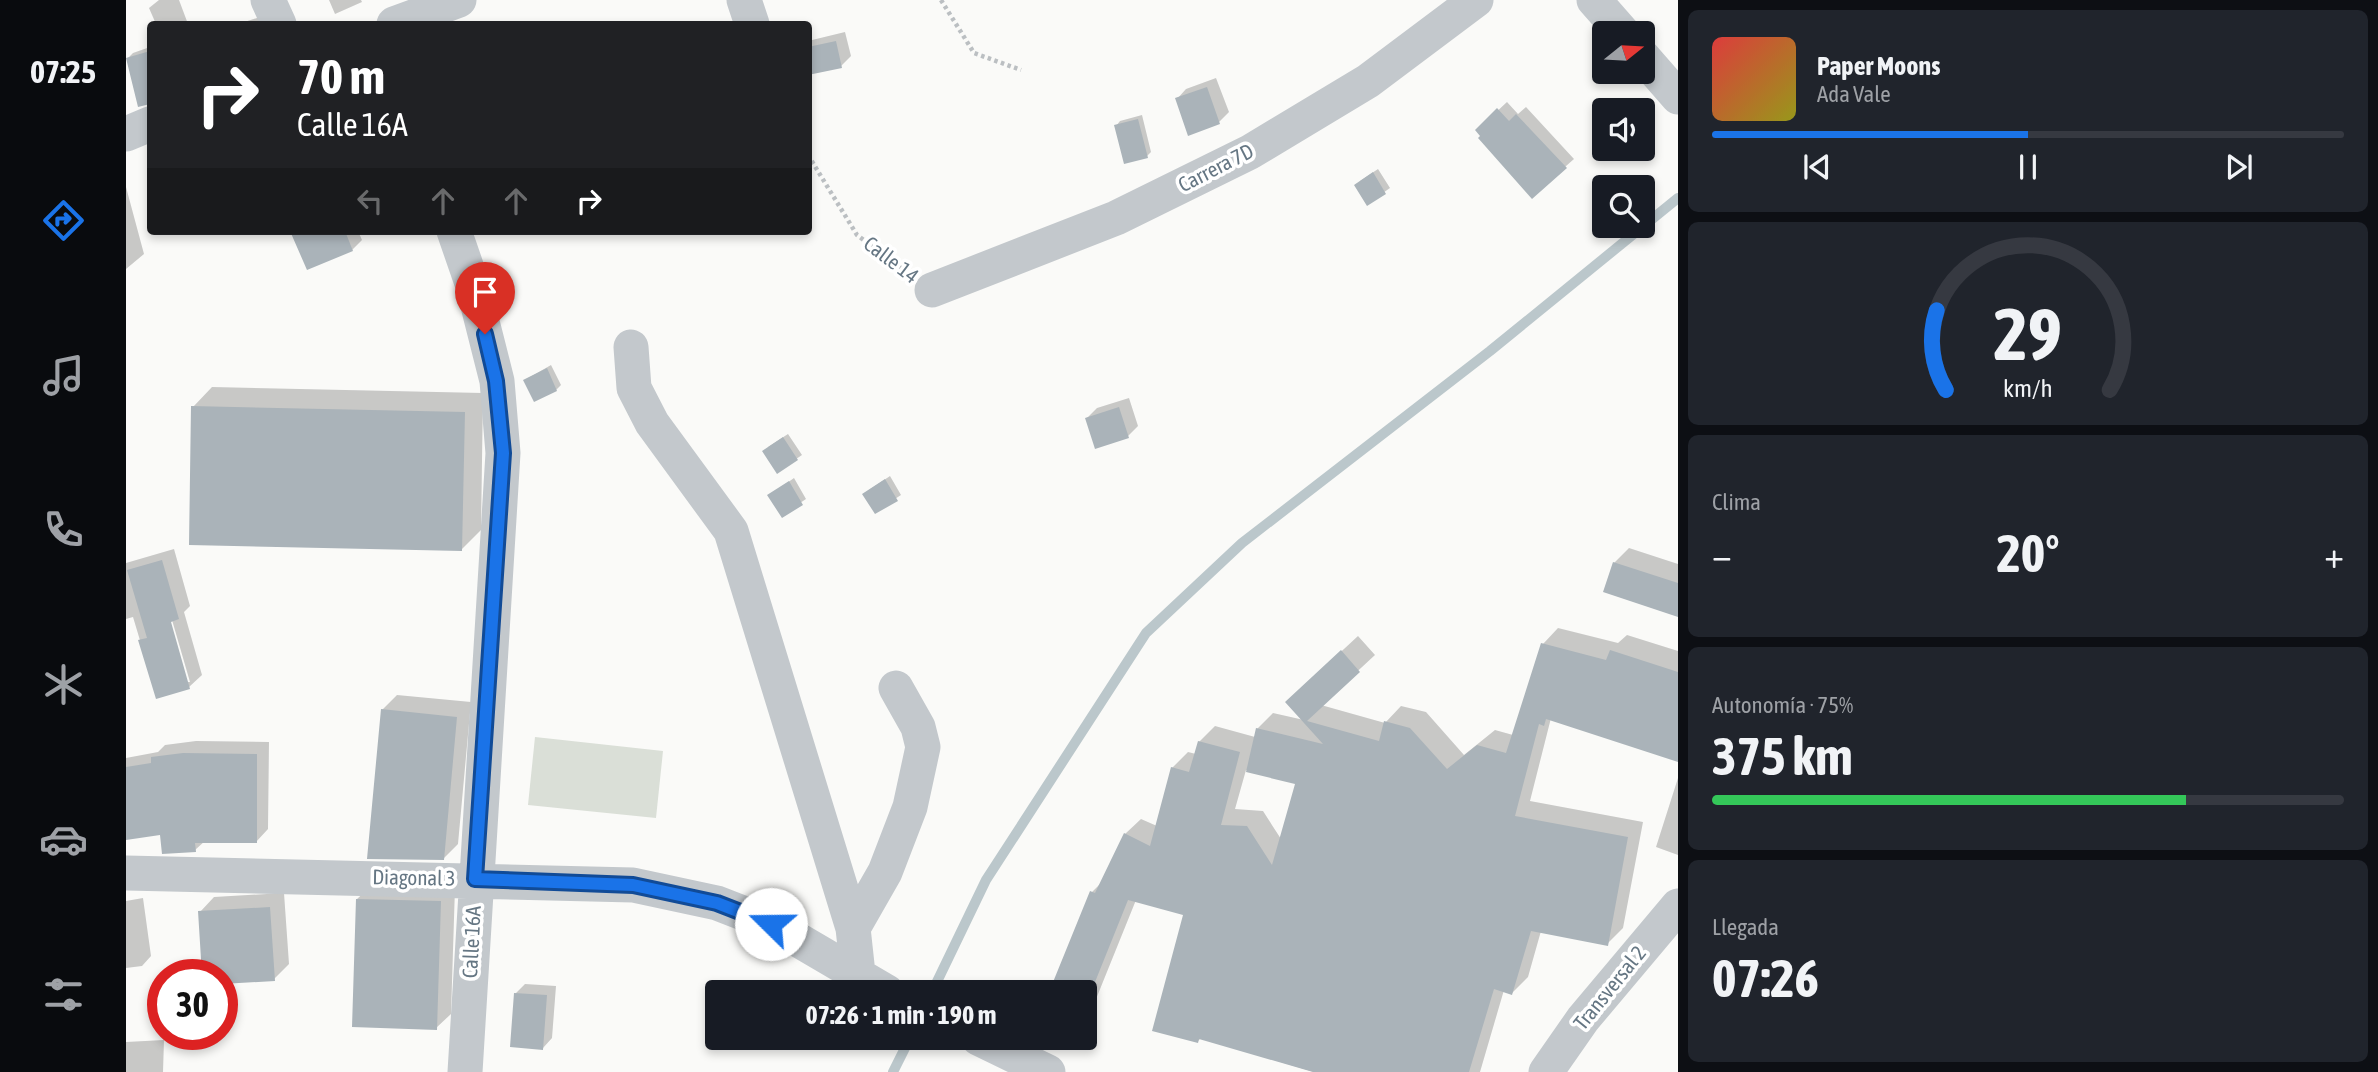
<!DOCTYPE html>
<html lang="es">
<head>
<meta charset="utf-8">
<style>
	:root { --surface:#171b24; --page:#20242c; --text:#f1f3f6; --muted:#9ea1a6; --line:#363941; --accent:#1a73e8 }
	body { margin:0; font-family:"Asap Condensed",sans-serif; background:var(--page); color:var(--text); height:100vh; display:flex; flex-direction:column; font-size:26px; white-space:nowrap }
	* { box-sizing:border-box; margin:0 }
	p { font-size:23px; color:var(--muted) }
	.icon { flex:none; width:38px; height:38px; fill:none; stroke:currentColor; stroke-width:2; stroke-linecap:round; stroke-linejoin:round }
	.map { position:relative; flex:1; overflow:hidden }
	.sheet { display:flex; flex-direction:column; gap:10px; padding:10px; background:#0d0f14; width:700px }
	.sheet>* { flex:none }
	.top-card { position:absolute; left:21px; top:21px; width:665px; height:214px; border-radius:7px; box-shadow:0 4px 10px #0003; background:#202124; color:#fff; overflow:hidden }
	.needle { width:46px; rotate:72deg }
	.controls { position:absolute; left:1466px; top:21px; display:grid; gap:14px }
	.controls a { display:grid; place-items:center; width:63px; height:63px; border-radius:7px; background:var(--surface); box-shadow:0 4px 10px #0003; font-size:35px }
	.speed { position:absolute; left:21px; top:959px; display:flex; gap:14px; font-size:35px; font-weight:700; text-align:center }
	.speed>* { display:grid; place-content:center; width:91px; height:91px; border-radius:50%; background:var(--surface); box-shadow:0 4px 10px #0003; line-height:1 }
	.speed .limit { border:10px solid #d22; background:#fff; color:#111 }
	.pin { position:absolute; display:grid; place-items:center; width:60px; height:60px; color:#fff; margin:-72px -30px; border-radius:50% 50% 50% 0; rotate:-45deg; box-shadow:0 0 7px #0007 }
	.pin .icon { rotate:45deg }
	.me { position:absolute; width:77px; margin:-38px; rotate:292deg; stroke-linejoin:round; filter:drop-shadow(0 0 5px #0008) }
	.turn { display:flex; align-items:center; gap:24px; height:147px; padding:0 35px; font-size:32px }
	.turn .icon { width:91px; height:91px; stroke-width:2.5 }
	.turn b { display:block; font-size:49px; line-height:60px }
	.lanes { display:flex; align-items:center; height:66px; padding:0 35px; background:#0003; justify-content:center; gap:35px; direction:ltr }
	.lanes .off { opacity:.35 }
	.big { font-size:52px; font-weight:700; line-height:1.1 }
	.sheet .card { flex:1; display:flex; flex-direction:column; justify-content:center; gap:10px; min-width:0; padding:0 24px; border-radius:10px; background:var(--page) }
	.sheet .dial { align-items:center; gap:0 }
	.dial svg { height:182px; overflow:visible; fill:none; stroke:var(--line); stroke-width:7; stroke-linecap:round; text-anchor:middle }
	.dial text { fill:var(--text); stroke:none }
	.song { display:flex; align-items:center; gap:21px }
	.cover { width:84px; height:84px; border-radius:10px; background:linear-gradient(135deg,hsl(0 70% 55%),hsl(60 70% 35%)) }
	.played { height:7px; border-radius:4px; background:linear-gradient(90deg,var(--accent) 50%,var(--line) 50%) }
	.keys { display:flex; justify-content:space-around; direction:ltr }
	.heat { display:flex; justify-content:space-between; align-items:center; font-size:38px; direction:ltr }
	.charge { height:10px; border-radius:5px; background:linear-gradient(90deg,#34c759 75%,var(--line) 0) }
	.trip { position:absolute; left:579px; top:980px; width:392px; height:70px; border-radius:7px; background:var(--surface); box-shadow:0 4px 10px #0003; font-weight:700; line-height:70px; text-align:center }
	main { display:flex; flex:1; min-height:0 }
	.dock { display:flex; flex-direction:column; width:126px; justify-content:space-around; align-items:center; background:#090b0e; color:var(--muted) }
	.dock .icon { width:49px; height:49px }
	.dock .current { color:var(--accent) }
	.dock b { font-size:32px; color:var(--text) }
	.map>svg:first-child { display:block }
	.green { fill:#dadfd7 }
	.shadow { fill:#0003; fill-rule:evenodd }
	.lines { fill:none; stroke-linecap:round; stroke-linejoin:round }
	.stream { stroke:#bbc7cb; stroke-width:10 }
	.building { fill:#aab3b9 }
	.path { stroke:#bbbfc2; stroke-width:4.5; stroke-dasharray:3.5 3.5; stroke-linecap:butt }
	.minor { stroke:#c3c8cc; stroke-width:35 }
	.route-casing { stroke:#114b97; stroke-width:18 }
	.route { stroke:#1a73e8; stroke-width:12 }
	.labels { text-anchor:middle; stroke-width:7; stroke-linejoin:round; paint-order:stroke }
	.street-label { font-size:21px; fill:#657683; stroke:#fff }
</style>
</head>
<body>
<main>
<nav class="dock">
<b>07:25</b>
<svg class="icon current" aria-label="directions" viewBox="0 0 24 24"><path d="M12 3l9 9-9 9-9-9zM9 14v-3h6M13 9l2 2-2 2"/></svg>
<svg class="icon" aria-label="music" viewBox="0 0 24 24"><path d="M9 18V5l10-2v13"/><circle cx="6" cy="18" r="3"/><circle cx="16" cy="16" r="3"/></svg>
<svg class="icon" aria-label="phone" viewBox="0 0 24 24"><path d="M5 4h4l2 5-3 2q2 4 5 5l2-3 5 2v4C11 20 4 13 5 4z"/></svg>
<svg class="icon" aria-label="climate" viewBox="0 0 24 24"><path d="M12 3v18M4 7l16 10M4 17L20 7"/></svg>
<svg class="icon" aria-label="car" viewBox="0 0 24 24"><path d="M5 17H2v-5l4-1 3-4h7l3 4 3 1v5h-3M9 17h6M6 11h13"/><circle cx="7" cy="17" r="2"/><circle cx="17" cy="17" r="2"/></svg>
<svg class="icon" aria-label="filters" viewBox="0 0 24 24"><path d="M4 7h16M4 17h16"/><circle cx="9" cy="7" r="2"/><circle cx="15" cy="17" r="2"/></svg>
</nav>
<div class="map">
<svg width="1552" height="1072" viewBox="0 0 1552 1072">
	<rect width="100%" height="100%" fill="#fafaf8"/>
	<path class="green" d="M409,737l128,14 -7,67 -128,-13z"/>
	<path class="shadow" d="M33,0h20l9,24h-32l-7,-16z
		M203,0h32l1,2 -27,12z
		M137,16l6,8h-31z
		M719,32l6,24 -10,10 -33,8v-33z
		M24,47v36l-16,5 -7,-29 6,-6z
		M1090,78l13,34 -10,10 -42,-23 9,-10z
		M1381,102l11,12 8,-7 48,52 -42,37 -55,-66z
		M1016,115l9,37 -4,4 -31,-30 4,-5z
		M1252,169l12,19 -23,16 -7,-23z
		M0,187l18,67 -18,15z
		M173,231h59l4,9 -10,10z
		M425,365l10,20 -5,5 -31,-10z
		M86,387l271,6 -2,137 -19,19 -269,-142z
		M1003,398l9,28 -10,10 -32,10 -9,-28 10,-10z
		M662,434l14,21 -25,17 -9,-25z
		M764,476l11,19 -26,17 -6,-22z
		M668,478l12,21 -24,16 -12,-20z
		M1503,548l49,16v51l-64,-52z
		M48,549l16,57 -6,6 18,63 -13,12 -32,10 -24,-80 -7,2v-56zM44,613l20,69h-3l-20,-68z
		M1432,628l60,15 9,-8 51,16v109l-127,-42 -21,83 113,21 -20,106 -16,16 -66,-13 -13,46 -16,16 -8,-3 -24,82h-166l-113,-34 -4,4 -12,-129 -49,-13 -42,104 -9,10v-22h-34l41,-100 11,-11 22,-47 16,-15 16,7 15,-58 16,-16 8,2 3,-12 16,-16 40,11 2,-8 16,-16 31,7 -1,-33 55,-51 17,19 -54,50 64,18 16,-17 25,6 38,43 31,-25 18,5 30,-91zM1120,770l51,13 -16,56 -18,-28 -28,-2z
		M271,695l74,7 -13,142 -15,15 -61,-149z
		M70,741l73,1 -1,87 -12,13 -51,-1 -10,9 -34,-17 -35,5v-80l32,-6 7,-7z
		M1552,778v77l-22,-8z
		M246,885l83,2 -4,127 -15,14 -79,-129z
		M158,893l5,71 -15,15 -52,-4 -22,-63 14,-15z
		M17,898l8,58 -9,10 -16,2v-67z
		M399,984l31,2 -4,52 -9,10 -28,-54z
		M38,1040l-1,32h-37v-30z"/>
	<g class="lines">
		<path class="stream" d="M806,992l54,-112 160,-247 96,-90 248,-192 188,-153
			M767,1072l17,-34"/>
	</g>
	<path class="building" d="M710,41l6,27 -34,7v-28z
		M24,51v53l-12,3 -12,-49z
		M1081,87l13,37 -32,12 -13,-38z
		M1371,108l12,13 7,-7 51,54 -35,31 -54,-61 2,-2 -5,-6z
		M1012,119l10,39 -24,6 -10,-39z
		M1247,172l13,22 -19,12 -13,-21z
		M164,231h55l8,20 -46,19z
		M421,368l10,23 -23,11 -11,-22z
		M65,406l274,6 -3,139 -273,-6z
		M993,407l10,31 -34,11 -10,-31z
		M657,437l15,23 -21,14 -15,-23z
		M759,479l13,22 -23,13 -13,-20z
		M663,481l14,24 -21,13 -15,-23z
		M36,560l17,59 -8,3 19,67 -34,10 -18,-59 9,-2 -20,-68z
		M1487,562l65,21v34l-75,-25z
		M1415,643l65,17 4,-10 68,22v90l-132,-43 -2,7 -5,-2 -24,92 113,21 -20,109 -77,-15 -19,64 -18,-6 -25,83h-156l-114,-33 -1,4 -46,-12 31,-116 -55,-15 -37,92h-42l41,-101 5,2 29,-60 26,13 21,-79 18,5 9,-31 42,11 -19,73 26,1 25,39 23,-81 -49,-12 10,-44 67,16 -38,-42 56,-52 19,22 -53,49 72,20 5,-20 26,7 37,41 30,-24 29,8z
		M255,709l76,8 -13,143 -77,-1z
		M57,753l74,1v89h-62l1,9 -34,2 -2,-19 -34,5v-73l25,-4v-6z
		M230,899l85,2 -4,129 -85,-3z
		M144,907l5,74 -53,3v-9h-20l-4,-64z
		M388,993l33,2 -4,55 -33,-3z"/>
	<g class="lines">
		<path class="path" d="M815,0l33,53 47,17
			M682,155l49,80 51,38"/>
		<path class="minor" d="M142,0l11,24
			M618,0l8,24
			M1468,0l29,33
			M268,24l65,-24
			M1517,57l35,40
			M0,134l24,-10
			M328,231l19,55 24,95 6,72 -38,619
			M806,290l184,-72 134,-66 118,-71 108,-81
			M505,347l3,41 18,35 79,108 122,397 5,46
			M0,873l507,12 84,18 54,21 116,68
			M727,928l32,-56 25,-65 13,-60 -5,-20 -22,-39
			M852,1038l70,34
			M1420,1072l37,-53 95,-113"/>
	</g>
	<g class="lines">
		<g class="route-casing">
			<path id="route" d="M359,334l11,47 7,72 -28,426 158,6 84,18 54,21"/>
		</g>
		<use href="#route" class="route"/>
	</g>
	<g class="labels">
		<g class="street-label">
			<text transform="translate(1090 168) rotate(-27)" y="7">Carrera 7D</text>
			<text transform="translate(765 260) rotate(37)" y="7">Calle 14</text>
			<text transform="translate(288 878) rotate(1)" y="7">Diagonal 3</text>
			<text transform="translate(346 942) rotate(-87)" y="7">Calle 16A</text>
			<text transform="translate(1484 988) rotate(-51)" y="7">Transversal 2</text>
		</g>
	</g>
</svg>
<div class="controls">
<a><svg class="needle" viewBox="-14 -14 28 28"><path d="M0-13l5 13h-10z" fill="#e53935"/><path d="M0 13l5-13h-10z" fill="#9ea1a6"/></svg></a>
<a><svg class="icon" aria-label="sound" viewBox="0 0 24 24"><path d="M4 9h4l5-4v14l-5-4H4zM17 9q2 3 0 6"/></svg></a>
<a><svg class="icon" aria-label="search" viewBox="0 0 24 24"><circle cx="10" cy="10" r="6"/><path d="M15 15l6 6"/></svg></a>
</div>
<div class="speed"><div class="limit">30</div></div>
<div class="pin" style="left:359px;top:334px;background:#d93025"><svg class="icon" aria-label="arrive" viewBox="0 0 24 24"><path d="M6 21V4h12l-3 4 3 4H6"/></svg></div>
<svg class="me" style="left:645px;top:924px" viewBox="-20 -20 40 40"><circle r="19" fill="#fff"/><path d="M0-13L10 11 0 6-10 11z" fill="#1a73e8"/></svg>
<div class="trip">07:26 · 1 min · 190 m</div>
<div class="top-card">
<div class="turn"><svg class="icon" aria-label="right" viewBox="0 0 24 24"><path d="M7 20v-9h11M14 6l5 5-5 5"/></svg><div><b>70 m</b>Calle 16A</div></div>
<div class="lanes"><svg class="icon off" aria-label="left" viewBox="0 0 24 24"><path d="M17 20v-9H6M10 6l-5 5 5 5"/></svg><svg class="icon off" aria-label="ahead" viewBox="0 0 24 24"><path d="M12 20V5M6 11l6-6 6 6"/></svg><svg class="icon off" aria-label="ahead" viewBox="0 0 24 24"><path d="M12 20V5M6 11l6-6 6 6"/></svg><svg class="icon" aria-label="right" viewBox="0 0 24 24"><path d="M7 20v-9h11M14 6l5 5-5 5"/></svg></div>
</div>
</div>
<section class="sheet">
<div class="card">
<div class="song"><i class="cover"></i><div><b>Paper Moons</b><p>Ada Vale</p></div></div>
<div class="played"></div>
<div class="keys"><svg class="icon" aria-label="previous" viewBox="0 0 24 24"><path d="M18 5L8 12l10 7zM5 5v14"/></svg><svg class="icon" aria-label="pause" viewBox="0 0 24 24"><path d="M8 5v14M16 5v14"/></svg><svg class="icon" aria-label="next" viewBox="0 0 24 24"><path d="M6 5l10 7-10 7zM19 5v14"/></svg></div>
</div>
<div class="card dial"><svg viewBox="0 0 100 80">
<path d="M14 69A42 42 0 1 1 86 69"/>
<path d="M14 69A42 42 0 0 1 10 34" stroke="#1a73e8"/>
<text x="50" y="56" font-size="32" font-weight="700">29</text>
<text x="50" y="72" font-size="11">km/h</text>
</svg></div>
<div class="card"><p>Clima</p>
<div class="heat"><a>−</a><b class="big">20°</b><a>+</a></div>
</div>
<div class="card"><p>Autonomía · 75%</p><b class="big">375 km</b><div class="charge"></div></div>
<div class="card"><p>Llegada</p><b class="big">07:26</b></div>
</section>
</main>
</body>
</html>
